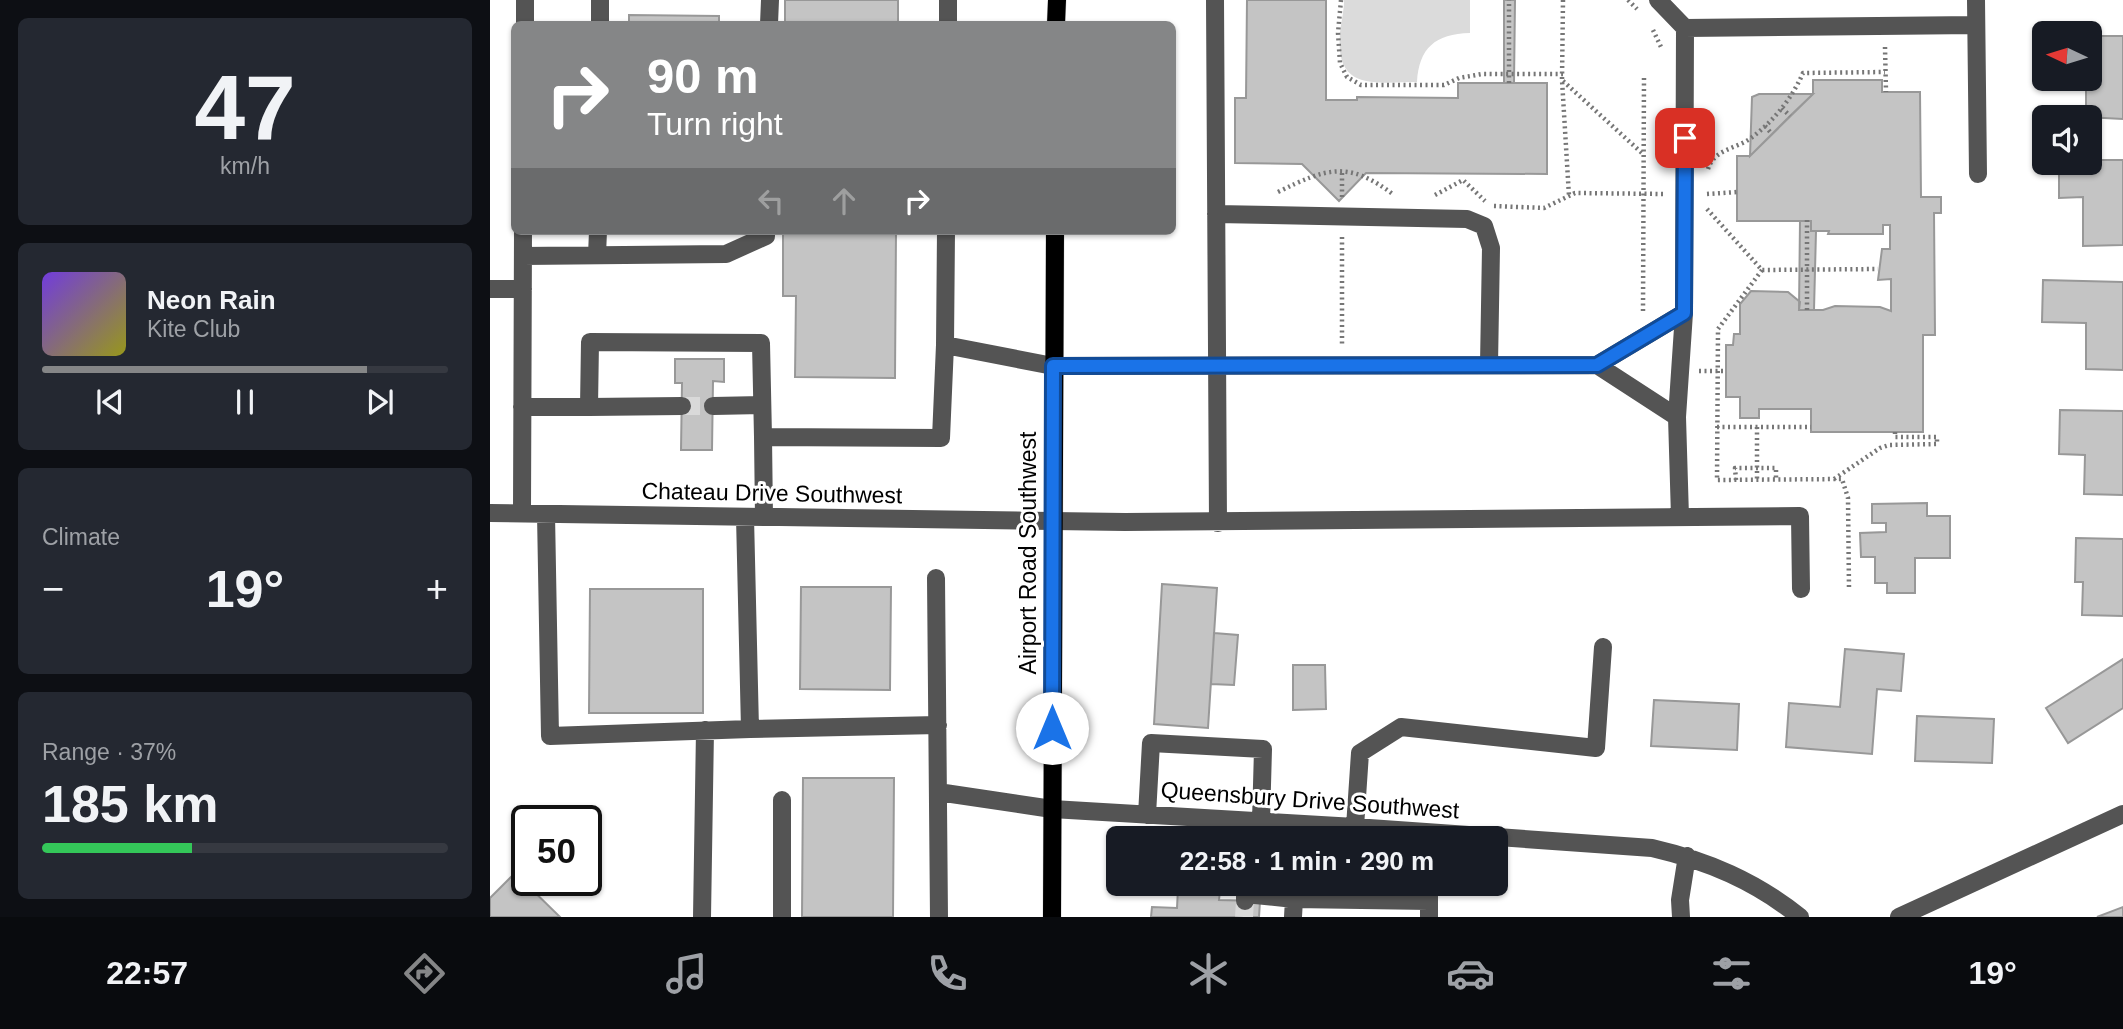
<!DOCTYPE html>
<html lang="en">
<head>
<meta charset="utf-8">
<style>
	:root { --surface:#171b24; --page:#242831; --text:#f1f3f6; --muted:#9ea1a6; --line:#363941; --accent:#858687 }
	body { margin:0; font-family:Arial,sans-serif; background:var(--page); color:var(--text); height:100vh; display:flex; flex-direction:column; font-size:26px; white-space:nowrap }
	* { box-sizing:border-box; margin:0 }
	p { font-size:23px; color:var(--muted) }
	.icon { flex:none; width:38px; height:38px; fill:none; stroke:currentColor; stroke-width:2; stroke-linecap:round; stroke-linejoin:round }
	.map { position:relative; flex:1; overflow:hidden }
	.sheet { display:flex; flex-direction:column; gap:18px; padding:18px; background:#0d0f14; width:490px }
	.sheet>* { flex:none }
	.top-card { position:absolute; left:21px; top:21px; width:665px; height:214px; border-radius:10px; box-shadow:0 2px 5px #0004; background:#858687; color:#fff; overflow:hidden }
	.needle { width:46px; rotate:274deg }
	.tools { position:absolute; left:1542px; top:21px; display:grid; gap:14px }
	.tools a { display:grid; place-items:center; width:70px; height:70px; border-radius:10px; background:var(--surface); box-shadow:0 2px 5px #0004; font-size:35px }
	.speed { position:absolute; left:21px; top:805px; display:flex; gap:14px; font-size:35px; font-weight:700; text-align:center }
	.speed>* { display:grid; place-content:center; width:91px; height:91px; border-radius:50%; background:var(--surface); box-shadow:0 2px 5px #0004; line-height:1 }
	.speed .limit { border:4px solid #111; border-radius:10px; background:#fff; color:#111 }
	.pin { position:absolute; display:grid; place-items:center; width:60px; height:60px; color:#fff; margin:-30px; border-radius:14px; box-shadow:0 4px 10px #0006 }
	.me { position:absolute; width:77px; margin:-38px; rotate:0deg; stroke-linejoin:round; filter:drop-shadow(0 0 5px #0008) }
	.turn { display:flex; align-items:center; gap:24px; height:147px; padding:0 21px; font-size:32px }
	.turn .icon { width:91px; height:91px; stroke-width:2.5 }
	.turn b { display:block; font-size:49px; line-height:60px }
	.lanes { display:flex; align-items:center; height:66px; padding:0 21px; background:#0003; justify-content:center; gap:35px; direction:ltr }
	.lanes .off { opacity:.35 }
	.big { font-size:52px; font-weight:700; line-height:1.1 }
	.sheet .card { flex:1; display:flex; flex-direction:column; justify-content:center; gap:10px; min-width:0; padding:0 24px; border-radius:10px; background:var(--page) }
	.sheet .dial { align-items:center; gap:0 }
	.dial b { font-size:91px; line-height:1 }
	.song { display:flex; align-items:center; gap:21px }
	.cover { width:84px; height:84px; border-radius:10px; background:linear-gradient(135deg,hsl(260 70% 55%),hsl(60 70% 35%)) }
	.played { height:7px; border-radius:4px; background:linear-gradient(90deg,var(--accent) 80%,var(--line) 80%) }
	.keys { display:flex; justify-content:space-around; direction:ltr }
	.heat { display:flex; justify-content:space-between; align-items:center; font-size:38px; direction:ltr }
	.charge { height:10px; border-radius:5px; background:linear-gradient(90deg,#34c759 37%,var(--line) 0) }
	.trip { position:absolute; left:616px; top:826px; width:402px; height:70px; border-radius:10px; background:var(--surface); box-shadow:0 2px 5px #0004; font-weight:700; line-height:70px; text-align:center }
	.dock { display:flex; height:112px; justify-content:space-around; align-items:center; background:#090b0e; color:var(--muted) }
	.dock .icon { width:49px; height:49px }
	.dock .current { color:var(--accent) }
	.dock b { font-size:32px; color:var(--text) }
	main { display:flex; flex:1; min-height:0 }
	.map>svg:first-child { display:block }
	.green { fill:#dbdbdb }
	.building { fill:#c4c4c4; stroke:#989898; stroke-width:2 }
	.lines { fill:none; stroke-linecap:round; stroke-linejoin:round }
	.minor-tunnel { stroke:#d9d9d9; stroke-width:18; stroke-dasharray:18 9; stroke-linecap:butt }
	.major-casing { stroke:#dbdbdb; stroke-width:19 }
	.path { stroke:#767676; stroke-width:4.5; stroke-dasharray:2 3.5; stroke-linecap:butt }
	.minor { stroke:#545454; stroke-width:18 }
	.major { stroke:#000; stroke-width:18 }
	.route-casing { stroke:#114b97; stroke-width:18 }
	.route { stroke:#1a73e8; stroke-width:12 }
	.labels { text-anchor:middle; stroke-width:6; stroke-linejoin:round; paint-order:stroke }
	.street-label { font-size:23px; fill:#000; stroke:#fff }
</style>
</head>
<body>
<main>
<section class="sheet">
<div class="card dial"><b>47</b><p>km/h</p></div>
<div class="card">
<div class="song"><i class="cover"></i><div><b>Neon Rain</b><p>Kite Club</p></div></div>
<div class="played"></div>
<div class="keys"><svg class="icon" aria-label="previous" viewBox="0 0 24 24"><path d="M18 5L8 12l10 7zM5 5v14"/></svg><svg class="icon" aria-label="pause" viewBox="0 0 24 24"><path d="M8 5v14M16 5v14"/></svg><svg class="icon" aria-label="next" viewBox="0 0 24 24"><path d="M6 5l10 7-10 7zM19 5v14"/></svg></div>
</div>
<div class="card"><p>Climate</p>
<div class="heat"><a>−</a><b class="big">19°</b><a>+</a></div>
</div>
<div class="card"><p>Range · 37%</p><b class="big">185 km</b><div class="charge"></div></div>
</section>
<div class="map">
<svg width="1633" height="917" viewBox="0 0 1633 917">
	<rect width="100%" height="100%" fill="#fff"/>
	<path class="green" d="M854,0h126v33c-35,1 -51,15 -53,49 -42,0 -82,10 -77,-49 1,-11 4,-21 4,-33z"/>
	<path class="building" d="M295,0h113v24h-113z
		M757,0h79v100h31v-3l101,1v-15h89v91l-181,-1 -27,28 -37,-37 -67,-1v-65h11z
		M1014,0h11l-1,83h-10z
		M139,15l90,1v8h-90z
		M1600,36h33v83l-37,-2v-38h4z
		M1323,80h69v12h38l1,105h20v16h-7l1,122h-12v97h-112v-23h-52v9h-19v-21h-14v-52h7l1,-11h6v-30l11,-13 37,1 12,10 -1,8h24l12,-4 45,1 11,4v-32l-13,1 4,-31h8v-24h-7v9h-55l1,-3h-18v-10h-74v-65h13l63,-62z
		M1323,94l-23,22 -40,40 2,-59 7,-3z
		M1600,160h33v85l-40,1v-49l-24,1v-35h31z
		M1310,221h11v10h5l-2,79h-15z
		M293,231h113l-1,147 -100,-1 1,-81h-13z
		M1553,280l80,2v88l-37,-1v-46l-44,-1z
		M185,359h49v23l-11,-1 -1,69h-31l1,-67h-7z
		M1570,410l63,1v84l-39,-1 1,-39 -26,-1z
		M1437,503v13h23v42h-35v35h-28v-10h-12v-26h-14l-1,-24 26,-1v-9h-14v-19z
		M1586,538l47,1v77l-41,-1 1,-33h-8z
		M672,584l55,4 -9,140 -54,-4z
		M311,587h90l-1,103 -90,-1z
		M100,589h113v124h-114z
		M724,633l24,2 -4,50 -23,-1z
		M1355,649l59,5 -3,37 -24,-2 -5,65 -86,-7 3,-44 51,4z
		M1633,659v49l-55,35 -22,-35z
		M803,665h32l1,44 -33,1z
		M1164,700l85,4 -2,46 -86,-4z
		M1427,716l77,3 -2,44 -77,-2z
		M313,778h91l-1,139h-91z
		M25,873l45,44h-70v-19z
		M688,888l42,2 -1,10 41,1 -1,16h-108l1,-10 25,1z
		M1633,907v10h-26z"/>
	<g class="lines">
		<path class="minor-tunnel" d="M192,406h31
			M754,917l1,-16"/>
		<g class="major-casing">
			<path id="major" d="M566,24l1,-24
				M562,917l3,-686"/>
		</g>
		<path class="path" d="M851,0l-3,33 2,30 7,14 14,8h83l15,-7 23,-4h81
			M1073,0l-1,80 7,116
			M1138,0l9,9
			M1163,30l8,17
			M1395,47l1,45
			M1073,81l80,73
			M1019,83v-83
			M1292,108l8,8
			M1275,126l7,8
			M1218,169c6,-20 28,-20 43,-31 23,-17 41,-40 52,-65l82,-1
			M788,192c49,-24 70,-32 116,3
			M1217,194l30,-2
			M945,195l28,-15 22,21
			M852,197v-26
			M1004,206l50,2 31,-15 89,1
			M1217,209l55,61 116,-1
			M1317,220v90
			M852,237v107
			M1272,270l-44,59 -1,151 125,-1 6,19 1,91
			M1153,311l1,-234
			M1209,371h27
			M1227,427h94
			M1267,427v53
			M1344,479l46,-31 9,-3 48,-1v-7h-42v-5
			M1246,480l-1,-12h41v12"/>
		<path class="minor" d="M725,0l3,523
			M1168,0l27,28
			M1486,0l2,174
			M35,24v-24
			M110,24v-24
			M279,24l1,-24
			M458,24v-24
			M726,214l251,5 17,7 7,22 -2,117
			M456,231l-1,114 108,21 544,-1 80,52
			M107,255l1,-24
			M33,256l203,-2 40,-18v-5
			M0,289h33
			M1107,365l87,-52
			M223,406l49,-1
			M32,407h67l1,-65 171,1 2,94 178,1 4,-93
			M99,407l93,-1
			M273,437l1,80
			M0,513l635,9 675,-6 1,73
			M32,513l1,-282
			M56,514l4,222 200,-7
			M255,517l5,212 188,-4
			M1190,517l-3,-100 7,-104 1,-285 291,-3
			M446,578l3,339
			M448,792l114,17 303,18 297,21c56,13 103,33 148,69
			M657,815l4,-72 112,6 -2,72
			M865,827l5,-74 41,-26 195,21 7,-101
			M939,884v33
			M755,901v-7l49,5
			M212,917l3,-187
			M292,917v-117
			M803,917l1,-18 135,2
			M1191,917l-1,-17 7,-44
			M1409,917l224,-103"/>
		<use href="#major" class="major"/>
	</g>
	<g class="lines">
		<g class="route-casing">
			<path id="route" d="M562,728l1,-362 544,-1 87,-52 1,-175"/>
		</g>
		<use href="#route" class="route"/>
	</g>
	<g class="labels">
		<g class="street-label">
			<text transform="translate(282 493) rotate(1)" y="8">Chateau Drive Southwest</text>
			<text transform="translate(538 553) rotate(-90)" y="8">Airport Road Southwest</text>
			<text transform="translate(820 800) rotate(4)" y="8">Queensbury Drive Southwest</text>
		</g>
	</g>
</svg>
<div class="tools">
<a><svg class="needle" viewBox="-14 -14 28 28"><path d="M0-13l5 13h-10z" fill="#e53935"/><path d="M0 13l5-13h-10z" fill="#9ea1a6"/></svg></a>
<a><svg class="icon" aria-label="sound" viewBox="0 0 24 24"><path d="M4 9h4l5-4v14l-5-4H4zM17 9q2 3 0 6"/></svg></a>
</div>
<div class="speed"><div class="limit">50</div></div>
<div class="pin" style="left:1195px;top:138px;background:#d93025"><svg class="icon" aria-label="arrive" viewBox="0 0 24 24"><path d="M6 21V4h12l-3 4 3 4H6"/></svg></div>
<svg class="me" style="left:562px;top:728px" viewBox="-20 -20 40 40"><circle r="19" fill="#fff"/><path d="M0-13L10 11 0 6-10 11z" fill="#1a73e8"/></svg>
<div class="trip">22:58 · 1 min · 290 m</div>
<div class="top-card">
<div class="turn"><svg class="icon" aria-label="right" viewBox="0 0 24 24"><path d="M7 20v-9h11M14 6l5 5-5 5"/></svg><div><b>90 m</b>Turn right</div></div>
<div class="lanes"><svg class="icon off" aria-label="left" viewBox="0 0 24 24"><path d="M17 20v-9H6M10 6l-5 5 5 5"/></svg><svg class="icon off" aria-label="ahead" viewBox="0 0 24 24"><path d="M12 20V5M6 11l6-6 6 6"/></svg><svg class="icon" aria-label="right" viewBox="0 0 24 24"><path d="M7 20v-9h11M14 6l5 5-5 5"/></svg></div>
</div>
</div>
</main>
<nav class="dock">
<b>22:57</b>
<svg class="icon current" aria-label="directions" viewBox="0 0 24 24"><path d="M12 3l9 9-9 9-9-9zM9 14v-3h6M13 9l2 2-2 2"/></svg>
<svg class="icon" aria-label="music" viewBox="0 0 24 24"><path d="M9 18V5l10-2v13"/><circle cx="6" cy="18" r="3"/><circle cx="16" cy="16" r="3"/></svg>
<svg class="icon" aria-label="phone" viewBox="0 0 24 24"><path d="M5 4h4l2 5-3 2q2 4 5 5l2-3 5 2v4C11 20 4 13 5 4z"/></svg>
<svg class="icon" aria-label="climate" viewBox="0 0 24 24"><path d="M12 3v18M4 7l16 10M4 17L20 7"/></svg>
<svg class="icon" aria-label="car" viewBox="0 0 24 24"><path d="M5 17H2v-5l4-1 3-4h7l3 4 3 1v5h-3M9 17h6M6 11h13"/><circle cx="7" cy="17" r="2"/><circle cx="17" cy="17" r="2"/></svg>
<svg class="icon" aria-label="filters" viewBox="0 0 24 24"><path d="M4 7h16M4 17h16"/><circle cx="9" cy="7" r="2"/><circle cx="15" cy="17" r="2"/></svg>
<b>19°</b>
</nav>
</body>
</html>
